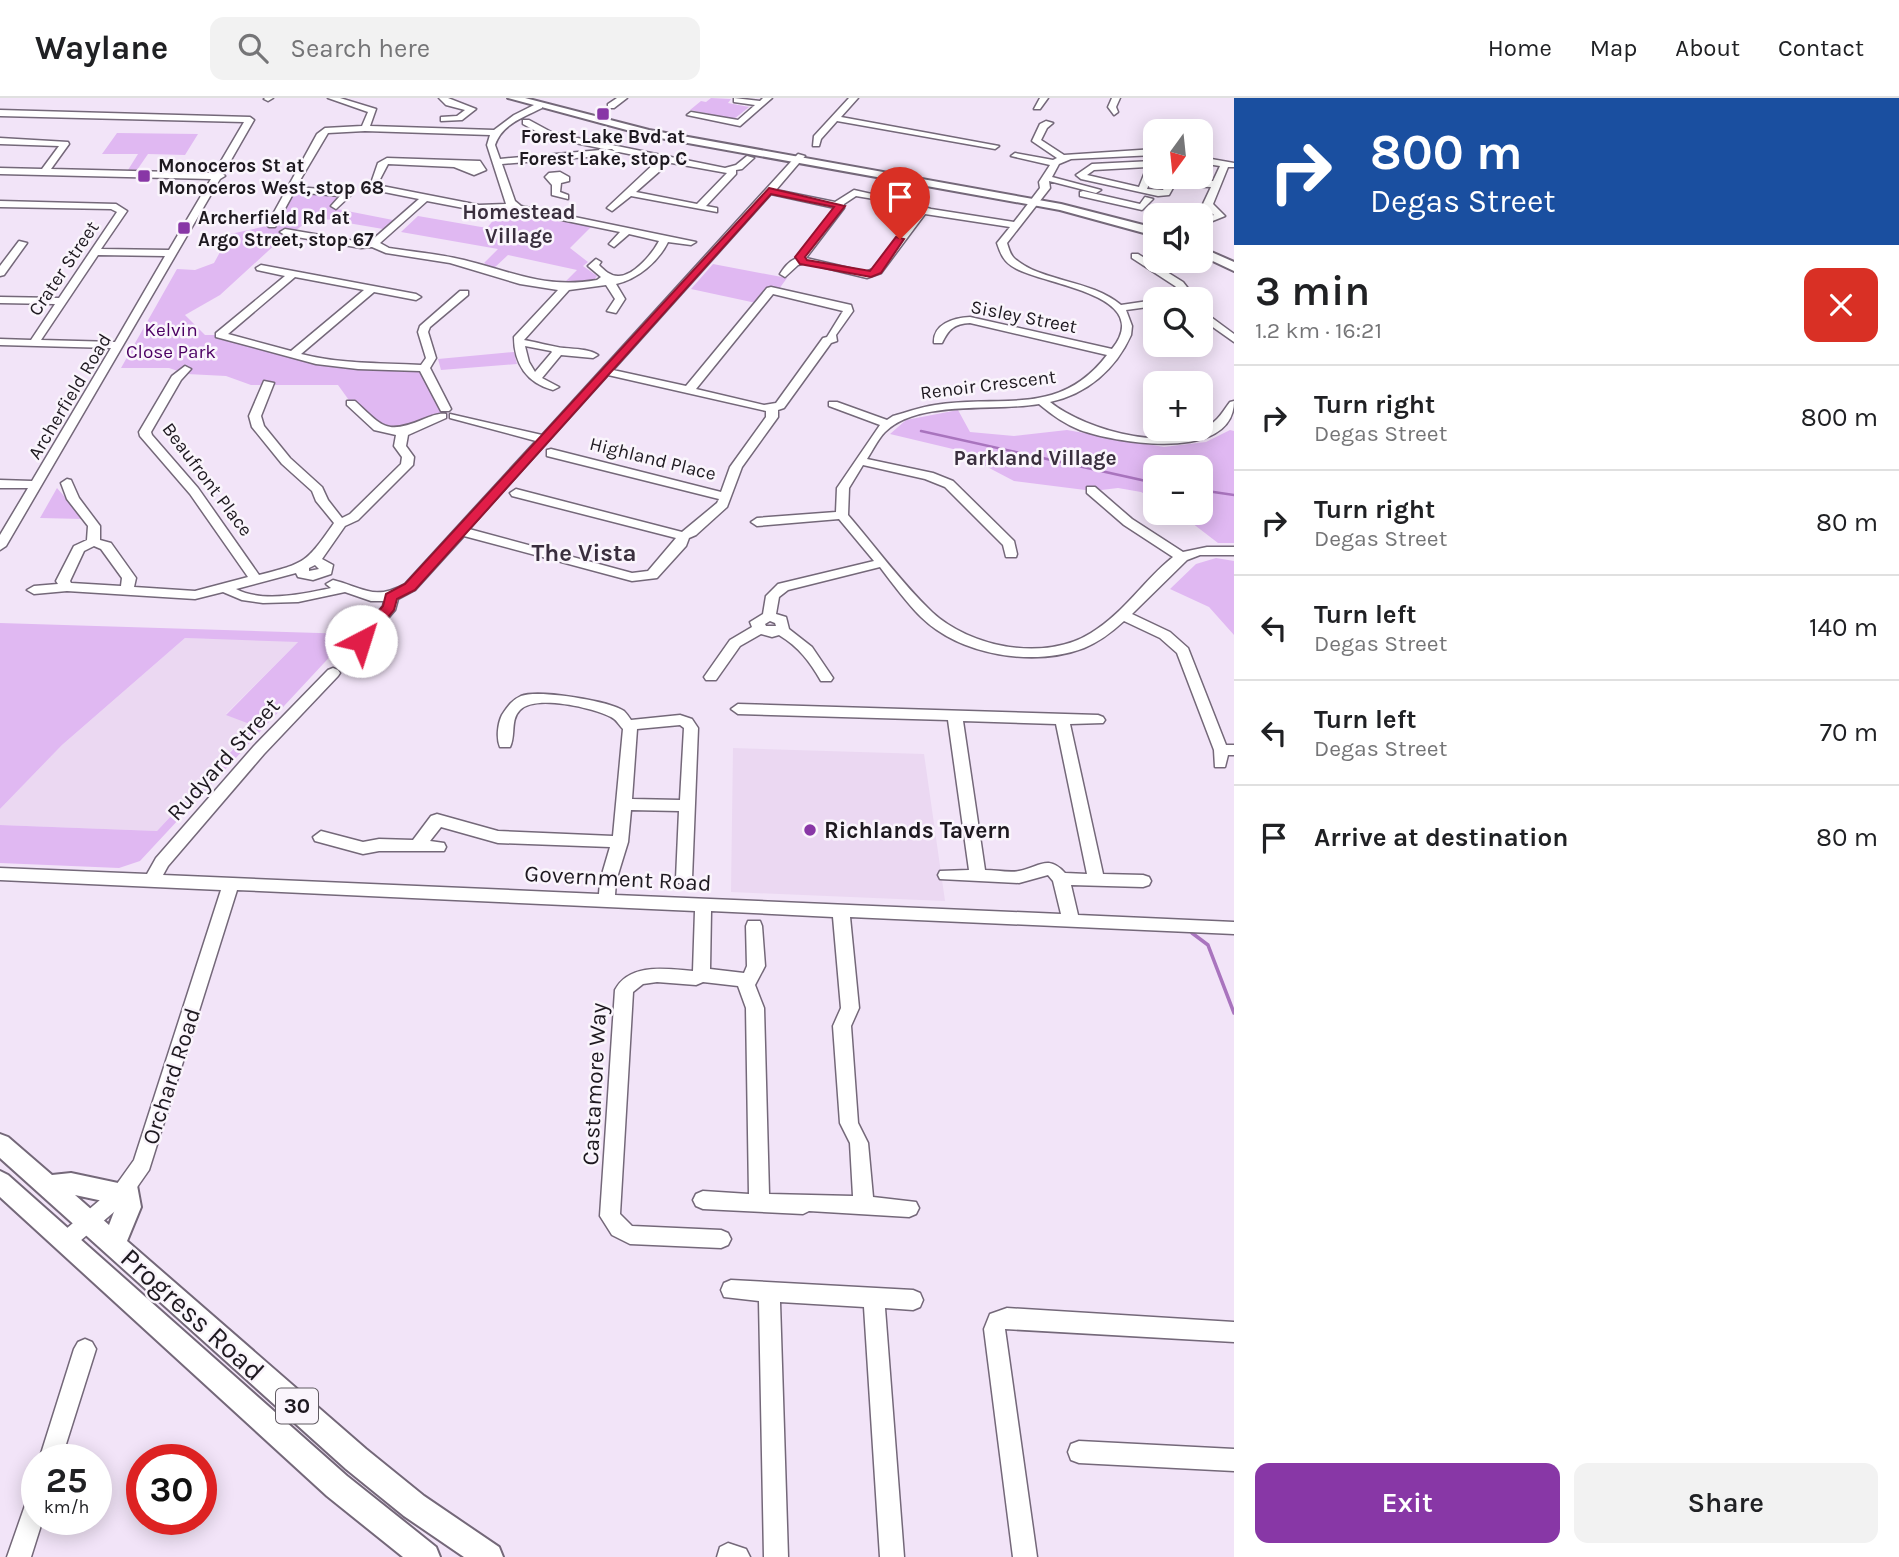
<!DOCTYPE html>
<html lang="en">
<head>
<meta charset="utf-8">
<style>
	body { margin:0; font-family:Karla,sans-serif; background:#f2f2f2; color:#202124; height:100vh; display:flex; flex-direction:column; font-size:26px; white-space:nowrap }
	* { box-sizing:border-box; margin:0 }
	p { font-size:23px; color:#757577 }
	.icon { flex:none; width:38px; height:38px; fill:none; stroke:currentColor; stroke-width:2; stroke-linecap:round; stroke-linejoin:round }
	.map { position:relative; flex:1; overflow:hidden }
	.side { display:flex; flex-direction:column; background:#fff; width:665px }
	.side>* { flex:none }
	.guide { background:#1a4fa0; color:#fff; overflow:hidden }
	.needle { width:46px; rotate:195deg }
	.tools { position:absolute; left:1143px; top:21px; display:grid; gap:14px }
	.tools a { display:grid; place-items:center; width:70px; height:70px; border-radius:14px; background:#fff; box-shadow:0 4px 18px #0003; font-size:35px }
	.speed { position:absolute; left:21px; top:1346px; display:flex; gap:14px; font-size:35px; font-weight:700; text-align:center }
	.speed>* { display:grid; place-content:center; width:91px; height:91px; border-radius:50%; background:#fff; box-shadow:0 4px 18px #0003; line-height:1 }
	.speed small { font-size:18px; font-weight:400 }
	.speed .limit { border:10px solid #d22; background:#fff; color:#111 }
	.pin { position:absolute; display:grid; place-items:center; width:60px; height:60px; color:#fff; margin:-72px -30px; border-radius:50% 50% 50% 0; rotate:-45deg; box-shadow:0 0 7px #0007 }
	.pin .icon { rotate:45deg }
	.me { position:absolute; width:77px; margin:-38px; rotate:40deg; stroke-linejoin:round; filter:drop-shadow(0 0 5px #0008) }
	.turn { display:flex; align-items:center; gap:24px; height:147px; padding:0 21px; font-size:32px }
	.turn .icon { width:91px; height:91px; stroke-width:2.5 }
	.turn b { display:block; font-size:49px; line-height:60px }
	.round { display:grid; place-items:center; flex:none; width:74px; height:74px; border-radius:14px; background:#f2f2f2 }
	.summary { display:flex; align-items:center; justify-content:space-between; height:119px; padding:0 21px }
	h1 { font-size:42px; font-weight:600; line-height:52px }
	.cta { display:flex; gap:14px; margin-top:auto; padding:14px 21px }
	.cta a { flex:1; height:80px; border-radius:14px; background:#8837a6; color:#fff; font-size:28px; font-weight:600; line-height:80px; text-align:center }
	.cta a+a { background:#f2f2f2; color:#202124 }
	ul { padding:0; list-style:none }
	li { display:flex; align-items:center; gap:21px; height:105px; padding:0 21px; border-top:2px solid #e0e0e0 }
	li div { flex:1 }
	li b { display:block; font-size:26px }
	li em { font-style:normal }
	header { display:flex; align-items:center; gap:42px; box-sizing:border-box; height:98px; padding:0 35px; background:#fff; border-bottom:2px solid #e0e0e0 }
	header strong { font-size:33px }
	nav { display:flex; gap:38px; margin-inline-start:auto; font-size:24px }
	.search { width:490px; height:63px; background:#f2f2f2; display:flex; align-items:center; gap:18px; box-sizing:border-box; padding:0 24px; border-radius:14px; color:#757577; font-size:26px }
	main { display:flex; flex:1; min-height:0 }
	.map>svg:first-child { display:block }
</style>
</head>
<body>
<header>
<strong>Waylane</strong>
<div class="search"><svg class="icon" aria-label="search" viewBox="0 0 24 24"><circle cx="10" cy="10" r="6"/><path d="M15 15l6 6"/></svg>Search here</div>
<nav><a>Home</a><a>Map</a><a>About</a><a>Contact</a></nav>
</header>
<main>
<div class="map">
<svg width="1234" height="1459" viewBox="0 0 1234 1459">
	<rect width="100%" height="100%" fill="#f2e4f8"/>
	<path fill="#ebd8f2" d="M185,540L299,543L226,616L255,627L157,733L0,727V711L62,647Z
		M733,650L924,656L945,803L731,794Z"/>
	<path fill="#e0b8f2" d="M711,0L731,1L728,5L749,9L734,21L690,12L701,3L706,4Z
		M117,35L198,36L185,57L148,56L137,72H128L138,56H102Z
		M293,91L347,96L336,108L337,111L393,122L383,131L313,119L295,133H290L220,197L185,217L205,237H220L316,263L424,270L446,315L431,325L382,332L351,305L338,287H251L226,278L187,276L169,270H121L177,171L195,172L214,165L230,136L272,127Z
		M500,114H520L592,128L570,150L588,164L583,168L597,178L594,182L562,187L577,172L508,157L493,171L484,165L498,151L401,134L418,118L487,130Z
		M713,166L787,180L779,191L769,189L756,205L691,191Z
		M514,254L517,266L441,272L438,261Z
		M958,312L970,334L1014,338L1067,332L1164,349L1206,344L1230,332L1234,333V445H1218L1179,415H1200V369H1155V401L1141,394L1118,390L1093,393L1014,383L953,351L890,336L906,322Z
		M57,390L84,421L40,420Z
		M1216,460L1234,463V537L1209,509L1170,491L1196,466Z
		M0,525L351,536L140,763L119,770L0,765V727L157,733L255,628L226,617L298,544L185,540L62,647L0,711Z"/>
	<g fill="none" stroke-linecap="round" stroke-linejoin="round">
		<path stroke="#a974be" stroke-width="2.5" d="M921,333L1155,385
			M1200,392L1234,397"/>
		<path stroke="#a974be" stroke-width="3.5" d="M1192,835L1208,847L1234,915"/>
		<defs>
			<path id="minor" d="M273,0L268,3L264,1L265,0Z
				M328,0H340L376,11L370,28L494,32L514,17L536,6H542V10C524,19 502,26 495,47L500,61L612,51L616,54L612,57L502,66L515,103L521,108L696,144L691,147L668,144C658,164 638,181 616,186L625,201L616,215L607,213L615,201L606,187L569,192L524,242C537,244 553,249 564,250C576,251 589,251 598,257L593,260L561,257L542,280L559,289L553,292C527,285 514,266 514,239L558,192L520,186L450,165L386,155L372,149L361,150L285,137L280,134L285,131L361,144L371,143L419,101L369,91L378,65L387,60L480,63L486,72L474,77L454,69L388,66L377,87L479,107L506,106L487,47L490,37L365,33L328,35L296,89L347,93L352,96L336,111L331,108L340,98L294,94L275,129H269L267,127L317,36L325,30L362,28L368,14ZM427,103L479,113H518L620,134L609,146L614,149L629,136L659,143C653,155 633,179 618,178C610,178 604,172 599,167L601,164L596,161L588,168L601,179L597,182C545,191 513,174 464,162C439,156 414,154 389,150L380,145ZM525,248L551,253L552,254L535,274L529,264Z
				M439,0H448L476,11L462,22L441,23V19L457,18L465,12L446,7Z
				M617,0H627L614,10H608V6Z
				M734,0L760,3L763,0H772L740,28L687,17L691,14L738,22L755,7L734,4Z
				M849,0H858L841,19L999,48L995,51L837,23L821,41L819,48H813L814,38Z
				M1040,0H1048L1040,11H1034Z
				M1112,0H1120L1116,9L1118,14L1114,17L1108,9Z
				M0,12L250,19L254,22L223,76L225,78L220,81L6,448L0,452V437L28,390H0V382L32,383L111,250L0,247V241L31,242L55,206L0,205V199L59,200L117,114L111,111L0,109V103L116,106L127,113L101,151L169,152L211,81L0,76V70L42,71L59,48L0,46V40L68,44L69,46L51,71L214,75L244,24L0,18ZM98,157L165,158L115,244L41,242Z
				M523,22H529L553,35L725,70L736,67L747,58L754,60L742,71L736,72V76L706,108L717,110V114L631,98L612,113L607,110L609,108L658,62L551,40L539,42V38L543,37L523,26ZM666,64L727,75L697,106L636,94L661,72Z
				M1046,23L1053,25L1047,30L1041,42L1064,57L1155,51V57L1071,61L1059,66L1052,79L1101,92L1096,95L1049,83L1050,90L1007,145C1009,151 1010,156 1014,160C1040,184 1090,181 1121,207L1155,202V208L1126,212L1132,228L1131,237C1116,271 1087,296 1050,304C1086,333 1181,360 1217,321C1222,316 1226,309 1230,304L1234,303C1234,365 1116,345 1080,332C1065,326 1052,317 1039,306C995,314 919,301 885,334C878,341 873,352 867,361L933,375L953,383L1014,443L1017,456L1016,459H1006L1003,447L945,389L925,381L863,367L849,390L848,417C874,447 903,487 932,514C971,550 1045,564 1091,535C1124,515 1144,482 1173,459L1124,427L1087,395V389H1095L1132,421L1183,454L1207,449H1234V457H1200L1187,462L1132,516L1170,534L1188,550L1226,647H1234V657H1228L1225,669H1215L1214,652L1177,555L1160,540L1124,523C1112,534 1099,544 1084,550C1034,569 961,558 921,519C906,504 893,486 880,469L788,492L779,499L776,516L786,519L789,531L812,549L833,580L831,583H821C810,564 799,549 779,537L772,539L761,536L740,548L716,582H706L704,579L730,542L752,529L750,524L763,516L766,498L778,486L874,463L839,421L757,428L751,424L757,420L836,414L837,390L880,327L829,308V304H837L887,322L893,318C907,314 921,309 935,307C1002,296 1059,320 1107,257L970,225C954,226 949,231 942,245H934C933,226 953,220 970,219L1112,251C1156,196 1043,187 1015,170C1004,164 1001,157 997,145L1010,129L925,116L881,175L867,180L805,165L798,167L785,179L780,176C784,170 788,164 795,161L835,110L771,96L613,272L686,288L767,190L771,189L851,207L853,213L836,237L837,243L831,245L784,310L778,312V319L742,369L727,409L696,437L689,440L686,448L657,480L632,483L464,438L415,492L398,501L395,512L366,546L361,547L354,543L383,508L384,503H371L345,494L298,504L263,505L242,502L223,494L195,501L67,493L34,496L27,492L34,488L58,486L56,483L74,448L87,442L88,428L67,401L61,385L67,381L71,382L79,400L100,428V442L111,445L136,480L134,489L195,493L248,479L190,396L140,338L139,334L172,278L185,268L191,271L181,282L151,334L152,337L198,390L259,477C306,465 306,465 334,425L316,403L312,393L282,366L252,329L249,318L264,283L274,285L261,318L264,328L290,360L322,389L328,402L342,420L350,416L401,366L402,359L394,348L396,337L374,332L347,307V303H355C383,329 386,337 424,321C432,318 438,315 446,316V320L408,337L406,348L414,359L413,367L358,422L345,428L322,461L333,467L331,476L313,482L298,479L296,475L236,491C263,505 303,496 331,490L326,486L333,482C364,490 374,503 405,486L536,343L450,320V316L542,337L798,56L805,58L776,92L835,104L854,92L885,99L880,102L856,98L844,106V110L806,160L866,174L873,171L919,112L897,105V101L931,111L1014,124L1040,90L1039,84L1050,67L1011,58L1015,55L1053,62L1057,60L1032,43L1040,26ZM773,196L843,213L827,239L823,240L776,305L764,307L696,291ZM608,277L766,313V319L730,369L721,394L551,351L547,352V358L719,401L717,405L682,434L516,391L510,395L512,398L676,440L648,473L632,475L469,431ZM94,448L101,451L122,480L121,488L71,485L70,483L84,453ZM315,467L319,471L309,473V470ZM770,523L775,525L776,528H766L765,526Z
				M1200,59L1234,65V69H1228L1213,106L1225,118L1200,128V122L1214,117L1203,106L1211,89L1174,88L1169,97L1158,98L1081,81L1076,77L1092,66L1153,63L1155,72L1147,91L1163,92L1170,79H1178L1176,83H1213L1220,68L1200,65ZM1147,69L1139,89L1087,77L1094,72Z
				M549,75L560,74L569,79V83L561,85L560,94L568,97V101L552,97V87L545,79Z
				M1083,93L1140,106L1145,99L1153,101L1142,112L1080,98V94Z
				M19,143L27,145L4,177L0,178V168Z
				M1132,156H1138L1183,184L1190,193L1189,201H1179L1180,193L1175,188L1132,160Z
				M261,167L416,196L421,199L416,202L374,194L301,256C340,266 381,265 421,267L426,260L418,234L420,228L460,193H468V197L430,229L428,234L436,260L430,270L451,311L449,313H441L420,273L358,271L316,266L216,239V235L285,178L257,172L256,170ZM295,179L364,192L291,253L228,236Z
				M1200,211L1234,236V244L1200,220Z
				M333,570L338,572L340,575L338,578L264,656L168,768L163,777L599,796L600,783L610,749L498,745L441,729L430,743L444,745L446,749L444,753H379L363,756L315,743L313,739L321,733L363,744L379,741L413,742L431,718L437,716L498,733L613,738L623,631C619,627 616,621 611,619C594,610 535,596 520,612C510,622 516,637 510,649H500C496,640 498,625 502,617C508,608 512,602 521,598C538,591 610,603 624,613C627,616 629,619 631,622L680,617L692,621L698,630L692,781L690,785H678L676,781L679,713L631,712L628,744L616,783L615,797L1061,816L1053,783L1048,777L1019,785L940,781L938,777L940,773L969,772L948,622L738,616L731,611L738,606L1098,617L1103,619L1105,622L1103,625L1070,626L1103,776L1143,777L1149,779L1151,783L1149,787L1143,789L1071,787L1078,817L1234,824V836L850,819L859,910L851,928L858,1025L868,1045L873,1099L916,1104L919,1110L916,1116L909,1119L809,1113L803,1116L703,1111L696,1108L693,1102L696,1096L703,1093L749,1096L746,910L738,888L703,884L696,887L657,884L643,886L633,894L620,1116L632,1128L721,1132L728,1135L731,1141L728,1147L721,1150L630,1146L612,1137L600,1118L615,892C630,864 667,871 693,873L695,813L237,792L149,1072L128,1102L73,1149L66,1152L59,1149L56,1143L59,1137L114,1090L134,1062L221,792L0,782V770L147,776L156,760L254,648L328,572ZM963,623L1056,626L1087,776L1065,775C1048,756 1039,769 1019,773C1009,775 996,772 985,772ZM680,627L684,630L680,702L632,701L637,631ZM711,813L833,819L841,910L833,928L840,1025L850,1045L853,1098L769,1096L764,910L755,887L765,868L762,828L760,823H748L746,828L747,868L744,875L710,871Z
				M731,1182L913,1192L920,1195L923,1202L920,1209L913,1212L885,1210L904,1459H880L864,1209L780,1204L788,1459H764L759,1203L724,1199L721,1192L724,1185Z
				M1007,1210L1234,1224V1244L1005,1231L1037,1459H1013L984,1231L990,1216Z
				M85,1241L92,1244L96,1251L61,1362H39L74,1251L78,1244Z
				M1079,1343L1234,1351V1373L1079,1365L1071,1362L1068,1354L1071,1346Z
				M37,1393V1421H43L31,1459H7L29,1396Z
				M728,1445L746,1451L750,1459H717L720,1449Z"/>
			<path id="major" d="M508,0H525L649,32L1061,106L1155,130V138L1060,112L649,38Z
				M1200,149L1234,164V173L1200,157Z
				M0,1036L8,1039L52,1077L71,1075L118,1085L128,1078L136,1082L141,1109L127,1143L366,1351L424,1398L499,1449L503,1459H464L404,1418L346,1371L0,1060ZM75,1097L117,1106L109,1127Z
				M0,1073L8,1077L347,1378L436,1449L440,1459H403L327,1398L0,1099Z"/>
		</defs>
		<use href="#minor" stroke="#746879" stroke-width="3"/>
		<use href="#major" stroke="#746879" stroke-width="4"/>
		<use href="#minor" fill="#fff" fill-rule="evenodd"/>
		<use href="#major" fill="#fff" fill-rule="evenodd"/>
	</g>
	<path fill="#e11d48" stroke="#92132f" stroke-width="2" d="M769,90L845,108L805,159L807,162L870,173L896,139L904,141L881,175L871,179L800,166L795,159L834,109L771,96L415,492L397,501L394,512L366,546H356V540L383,508L386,496L405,486Z"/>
	<g fill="#8837a6" stroke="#faf5fc" stroke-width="2.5">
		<rect x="596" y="9" width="14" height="14" rx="3.5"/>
		<rect x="137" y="71" width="14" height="14" rx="3.5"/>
		<rect x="177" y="123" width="14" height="14" rx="3.5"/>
		<circle cx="810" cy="732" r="7"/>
	</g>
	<g text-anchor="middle" stroke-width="5" stroke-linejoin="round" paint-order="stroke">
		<g font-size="19" font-weight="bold" fill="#1e1920" stroke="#faf5fc" text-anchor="start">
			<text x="603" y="45" text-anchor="middle">Forest Lake Bvd at<tspan x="603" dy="22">Forest Lake, stop C</tspan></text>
			<text x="158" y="74">Monoceros St at<tspan x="158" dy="22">Monoceros West, stop 68</tspan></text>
			<text x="198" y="126">Archerfield Rd at<tspan x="198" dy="22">Argo Street, stop 67</tspan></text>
		</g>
		<g font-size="19" fill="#1e1920" stroke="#faf5fc">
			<text transform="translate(63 170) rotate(-56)" y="7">Crater Street</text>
			<text transform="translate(1024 218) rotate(11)" y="7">Sisley Street</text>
			<text transform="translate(988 286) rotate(-7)" y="7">Renoir Crescent</text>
			<text transform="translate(69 298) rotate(-59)" y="7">Archerfield Road</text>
			<text transform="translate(653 360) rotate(14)" y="7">Highland Place</text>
			<text transform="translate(208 381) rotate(53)" y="7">Beaufront Place</text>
		</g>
		<g font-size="19" fill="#4c0163" stroke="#faf5fc">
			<text x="171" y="238">Kelvin<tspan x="171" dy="22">Close Park</tspan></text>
		</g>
		<g font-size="21" font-weight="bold" fill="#3a2f3e" stroke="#faf5fc">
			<text x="519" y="121">Homestead<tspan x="519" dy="24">Village</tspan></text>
			<text x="1035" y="367">Parkland Village</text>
		</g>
		<rect fill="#faf5fc" stroke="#605b62" stroke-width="2" x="276" y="1290.5" width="42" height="35" rx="5"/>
		<g font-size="21" font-weight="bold" fill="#1e1920">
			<text x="297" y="1315">30</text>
		</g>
		<g font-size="23" fill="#1e1920" stroke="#faf5fc">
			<text transform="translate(223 661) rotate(-48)" y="8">Rudyard Street</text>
			<text transform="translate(618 780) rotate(3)" y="8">Government Road</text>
			<text transform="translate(171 978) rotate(-72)" y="8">Orchard Road</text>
			<text transform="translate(594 986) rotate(-87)" y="8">Castamore Way</text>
		</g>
		<g font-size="23" font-weight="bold" fill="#1e1920" stroke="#faf5fc" text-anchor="start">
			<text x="824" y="740">Richlands Tavern</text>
		</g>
		<g font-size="24" font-weight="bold" fill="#3a2f3e" stroke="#faf5fc">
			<text x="584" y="463">The Vista</text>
		</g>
		<g font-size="28" fill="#1e1920" stroke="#faf5fc">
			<text transform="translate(193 1216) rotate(42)" y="10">Progress Road</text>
		</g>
	</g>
</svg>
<div class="tools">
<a><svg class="needle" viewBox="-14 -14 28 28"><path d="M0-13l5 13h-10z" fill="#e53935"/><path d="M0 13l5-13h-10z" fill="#757577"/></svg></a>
<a><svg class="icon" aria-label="sound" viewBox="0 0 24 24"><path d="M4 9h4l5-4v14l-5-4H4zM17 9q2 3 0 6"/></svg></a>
<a><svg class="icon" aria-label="search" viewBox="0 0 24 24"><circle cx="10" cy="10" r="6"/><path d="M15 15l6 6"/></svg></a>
<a>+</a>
<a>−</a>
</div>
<div class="speed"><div>25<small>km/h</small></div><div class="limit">30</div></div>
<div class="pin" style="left:900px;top:141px;background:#d93025"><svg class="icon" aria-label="arrive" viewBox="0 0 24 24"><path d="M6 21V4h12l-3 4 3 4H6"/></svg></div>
<svg class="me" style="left:361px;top:543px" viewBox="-20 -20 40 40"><circle r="19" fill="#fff"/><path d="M0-13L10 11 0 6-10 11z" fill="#e11d48"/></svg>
</div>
<section class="side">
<div class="guide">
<div class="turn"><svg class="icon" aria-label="right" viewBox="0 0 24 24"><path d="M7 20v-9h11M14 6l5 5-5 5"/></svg><div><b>800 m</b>Degas Street</div></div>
</div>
<div class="summary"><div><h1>3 min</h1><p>1.2 km · 16:21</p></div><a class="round" style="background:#d93025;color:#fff"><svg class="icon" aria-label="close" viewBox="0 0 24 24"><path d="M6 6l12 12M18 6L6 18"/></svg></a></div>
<ul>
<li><svg class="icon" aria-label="right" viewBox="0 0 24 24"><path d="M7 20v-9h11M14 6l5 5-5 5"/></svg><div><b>Turn right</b><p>Degas Street</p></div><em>800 m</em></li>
<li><svg class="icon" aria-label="right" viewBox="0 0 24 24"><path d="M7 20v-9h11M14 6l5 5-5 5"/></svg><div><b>Turn right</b><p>Degas Street</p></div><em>80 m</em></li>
<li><svg class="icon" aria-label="left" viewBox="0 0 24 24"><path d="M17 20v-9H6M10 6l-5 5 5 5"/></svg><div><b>Turn left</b><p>Degas Street</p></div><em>140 m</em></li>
<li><svg class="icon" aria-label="left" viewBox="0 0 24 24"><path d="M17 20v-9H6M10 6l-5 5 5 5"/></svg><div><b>Turn left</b><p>Degas Street</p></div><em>70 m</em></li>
<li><svg class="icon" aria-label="arrive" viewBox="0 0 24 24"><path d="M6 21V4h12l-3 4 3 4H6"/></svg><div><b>Arrive at destination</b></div><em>80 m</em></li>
</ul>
<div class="cta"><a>Exit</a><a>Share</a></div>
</section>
</main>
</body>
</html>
